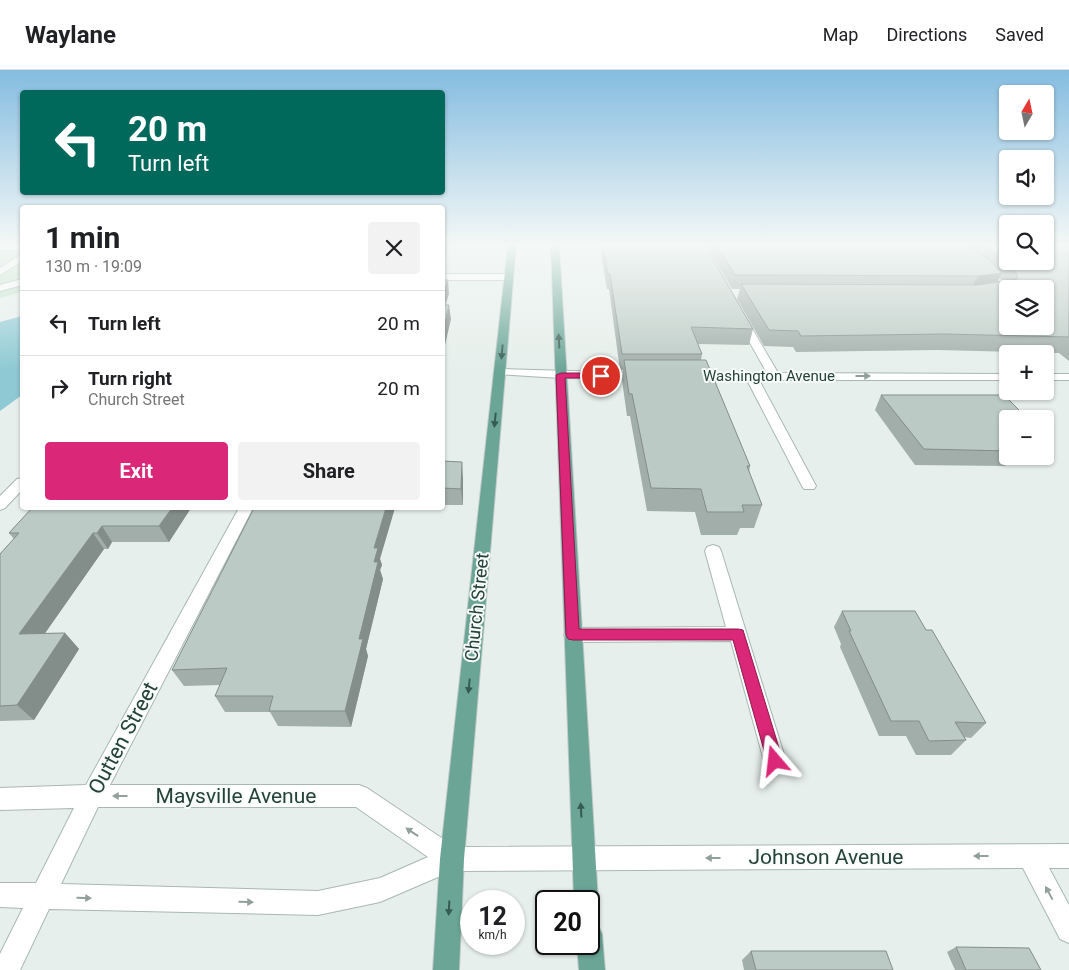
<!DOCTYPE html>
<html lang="en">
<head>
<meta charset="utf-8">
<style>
	body { margin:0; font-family:Roboto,sans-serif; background:#f2f2f2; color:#202124; height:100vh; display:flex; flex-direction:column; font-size:19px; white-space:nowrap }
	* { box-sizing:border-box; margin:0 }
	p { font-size:16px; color:#757577 }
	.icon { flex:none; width:28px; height:28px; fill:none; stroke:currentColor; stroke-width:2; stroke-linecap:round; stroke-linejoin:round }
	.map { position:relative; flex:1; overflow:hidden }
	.details { position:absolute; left:20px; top:135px; width:425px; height:305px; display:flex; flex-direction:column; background:#fff; border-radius:5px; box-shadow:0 1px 4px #0004 }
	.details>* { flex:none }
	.hud { position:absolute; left:20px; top:20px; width:425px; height:105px; border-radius:5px; box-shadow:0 1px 4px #0004; background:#00695c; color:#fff; overflow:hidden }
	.needle { width:32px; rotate:9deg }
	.fabs { position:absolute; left:999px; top:15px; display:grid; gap:10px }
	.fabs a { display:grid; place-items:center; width:55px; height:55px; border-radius:5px; background:#fff; box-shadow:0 1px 4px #0004; font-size:25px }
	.speed { position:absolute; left:460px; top:820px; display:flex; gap:10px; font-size:25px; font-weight:700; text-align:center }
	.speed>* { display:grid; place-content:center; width:65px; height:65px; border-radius:50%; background:#fff; box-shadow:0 1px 4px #0004; line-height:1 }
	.speed small { font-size:12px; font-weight:400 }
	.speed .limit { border:2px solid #111; border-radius:8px; background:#fff; color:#111 }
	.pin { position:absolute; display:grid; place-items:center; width:42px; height:42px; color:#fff; margin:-21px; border:2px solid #fff; border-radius:50%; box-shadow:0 1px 5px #0007 }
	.me { position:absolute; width:55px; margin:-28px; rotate:343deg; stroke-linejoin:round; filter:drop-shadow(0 0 4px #0008) }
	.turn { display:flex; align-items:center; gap:18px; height:105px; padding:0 25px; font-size:22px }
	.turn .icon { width:65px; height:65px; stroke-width:2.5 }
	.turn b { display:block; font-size:35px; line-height:42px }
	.round { display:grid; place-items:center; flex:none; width:52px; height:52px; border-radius:5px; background:#f2f2f2 }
	.headline { display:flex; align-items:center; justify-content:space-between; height:85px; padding:0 25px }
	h1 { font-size:30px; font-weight:700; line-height:38px }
	.cta { display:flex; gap:10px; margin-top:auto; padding:10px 25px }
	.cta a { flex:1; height:58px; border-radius:5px; background:#db2777; color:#fff; font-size:20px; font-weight:700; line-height:58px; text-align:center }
	.cta a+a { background:#f2f2f2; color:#202124 }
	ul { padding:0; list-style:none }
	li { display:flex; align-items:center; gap:15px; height:65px; padding:0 25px; border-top:1px solid #e0e0e0 }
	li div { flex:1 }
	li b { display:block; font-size:19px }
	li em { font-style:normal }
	header { display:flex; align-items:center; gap:30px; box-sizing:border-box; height:70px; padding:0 25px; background:#fff; border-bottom:1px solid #e0e0e0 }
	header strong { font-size:24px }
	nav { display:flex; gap:28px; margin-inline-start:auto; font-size:18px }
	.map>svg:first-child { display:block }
</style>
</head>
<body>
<header>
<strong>Waylane</strong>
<nav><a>Map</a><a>Directions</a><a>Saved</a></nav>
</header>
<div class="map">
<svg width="1069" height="900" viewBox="0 0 1069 900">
	<rect width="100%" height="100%" fill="#e6efeb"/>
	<path fill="#bfe0c8" d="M0,175H22V222L0,228Z"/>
	<path fill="#8ec9d4" d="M22,246V325L0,341V252Z"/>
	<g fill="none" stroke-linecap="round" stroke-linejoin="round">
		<defs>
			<path id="minor" d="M0,176H22V180H0Z
				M19,186H22V191L0,205V198Z
				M442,204H509L513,207L509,210H442Z
				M22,209V215L0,221V215Z
				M741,245L746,248L778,303L1008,304V310H759L816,416L814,419H804L802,416L747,310L694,309L688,306L694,303H767L736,248Z
				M500,299L643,303L649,306L643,309L561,308L496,304L494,302Z
				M1045,304H1069V310H1045Z
				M22,408V420L5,438L0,440V426L17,409Z
				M239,438H253L110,715H359L367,718L455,777L1069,774V798H1049L1069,835V873L1060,869L1023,798L452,801L380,832L318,845L49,839L20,900H0V884L23,838L0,837V813H36L74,738L0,740V718L86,715ZM98,737H356L428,787L380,808L318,821L61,814Z
				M713,475L719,477L721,481L786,691L783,698L775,701L767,698L764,691L731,571L573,572L567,570L564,565L567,560L573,558L726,557L705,481L707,477Z"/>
			<path id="major" d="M508,175H516L464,789L459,900H433L440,789Z
				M551,175H559L598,831L595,840L589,842V831H574Z
				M589,851L598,855L602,864L605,900H579L577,874H589Z"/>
		</defs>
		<use href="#minor" stroke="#a8b8b2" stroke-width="2"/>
		<use href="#major" stroke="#c2cac8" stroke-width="2"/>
		<use href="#minor" fill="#fff" fill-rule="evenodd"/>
		<use href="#major" fill="#6aa596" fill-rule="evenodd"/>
	</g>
	<path fill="#a1aea9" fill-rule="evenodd" d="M601,175H705L753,259L749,275L697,274L702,284L701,290L750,396L749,402L762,435L754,458H740L737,465H701L695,442L647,441L630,346H627L622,310L623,300H620L609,219H607L601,184Z
		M706,175H1069V291L1059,283L937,280L796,282L793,277L764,276L737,229L740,219H732ZM999,208L1003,211L997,212Z
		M881,325L1008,349V386H1012L1005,396L915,395L875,340Z
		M442,391L463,408V435H442Z
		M32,438H191L169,472H112L108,479H104L45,563H65L79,579L34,650L0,651V484L14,469L9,463Z
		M380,489L382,495L380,500L383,509L366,579L368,586L351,657L278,656L270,642H225L215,626L220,615L184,616L172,600Z
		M842,541L926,560L986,653L971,668L964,667L966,670L951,685H916L906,666H879L840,577L841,574L834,557Z
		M956,877L1041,900H955L947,882Z
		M751,881L893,900H744L742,890Z"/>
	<path fill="#838d89" d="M1002,203L994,218L971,220L978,206Z
		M448,210L449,224L442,244V226Z
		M449,235L451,249L442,288V266Z
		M462,392L463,408V435L461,419Z
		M172,438H191L169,472L159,456Z
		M386,438H395L380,489L382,495L380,500L383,509L366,579L368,586L351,657L345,641L374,492V478Z
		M102,456L112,472L108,479L97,463Z
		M93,463L104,479L34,579L19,564Z
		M65,563L79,579L34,650L17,635Z"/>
	<path fill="#bbcac4" stroke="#838d89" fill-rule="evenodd" d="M603,175H705L753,259L691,257L702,284H622L610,204H608Z
		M717,175H966L989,190L1002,203L978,206L735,205Z
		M983,175H1008V191H1045V175H1069V184H1063L1069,188V267L944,264L801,266L798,261L769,260L741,214L978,215L1017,209V204L997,184ZM1008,219H1045V256H1008Z
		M442,210H448L442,226Z
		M442,235H449L442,266Z
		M624,290H706L750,396H747L762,435H742L744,442H707L701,419L651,418L632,324H629Z
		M881,325H1004L1028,349H1008V365H1001L1008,372V381L924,379Z
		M442,391L462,392L461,419L442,418Z
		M32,438H172L159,456H102L97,463H93L19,564L65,563L17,635L0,636V484L19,463H9Z
		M254,438H386L374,478H378L374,492H378L359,569H363L345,641H269L273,626H215L227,598L172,600Z
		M842,541H915L926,560H932L986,653L955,652L966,670L929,671L919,651H891L849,561H851Z
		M956,877L1029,878L1041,900H966Z
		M751,881H886L893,900H756Z"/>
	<defs><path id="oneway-solid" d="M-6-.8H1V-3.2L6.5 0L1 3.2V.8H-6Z" transform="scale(1.25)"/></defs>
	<g fill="#365b51">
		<use href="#oneway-solid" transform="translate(559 271) rotate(-93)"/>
		<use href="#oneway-solid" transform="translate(502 282) rotate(95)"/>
		<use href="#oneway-solid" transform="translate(495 350) rotate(96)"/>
		<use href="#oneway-solid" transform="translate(469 616) rotate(96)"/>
		<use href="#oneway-solid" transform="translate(581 740) rotate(-93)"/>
		<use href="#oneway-solid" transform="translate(449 838) rotate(93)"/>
	</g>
	<g fill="#92a09c">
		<use href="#oneway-solid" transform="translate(863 306)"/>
		<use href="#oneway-solid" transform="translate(120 726) rotate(-180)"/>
		<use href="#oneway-solid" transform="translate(412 762) rotate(-146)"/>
		<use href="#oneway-solid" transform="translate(981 786) rotate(180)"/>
		<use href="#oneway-solid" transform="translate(713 788) rotate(180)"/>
		<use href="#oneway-solid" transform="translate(1049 823) rotate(-118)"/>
		<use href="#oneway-solid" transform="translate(84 828) rotate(1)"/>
		<use href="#oneway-solid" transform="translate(246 832) rotate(1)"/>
	</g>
	<linearGradient id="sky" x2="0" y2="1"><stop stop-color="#84bce0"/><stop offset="0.58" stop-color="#f4f8f6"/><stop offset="1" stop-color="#f4f8f6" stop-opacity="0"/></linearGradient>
	<rect width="1069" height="301" fill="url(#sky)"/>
	<path fill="#db2777" stroke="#8e194d" d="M561,303H601L605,306L601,308H565L579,559H738L743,560L783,691L781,697L775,699L770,697L767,691L733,570H573L568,569L566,565L556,305Z"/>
	<g text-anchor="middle" stroke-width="4" stroke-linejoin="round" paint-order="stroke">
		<g font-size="15" fill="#24423a" stroke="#f7fbf9">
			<text x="769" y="311">Washington Avenue</text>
		</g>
		<g font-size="18" fill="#24423a" stroke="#f7fbf9">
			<text transform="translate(477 537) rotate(-84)" y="6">Church Street</text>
		</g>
		<g font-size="21" fill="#24423a" stroke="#f7fbf9">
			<text transform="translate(123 668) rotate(-62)" y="7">Outten Street</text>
			<text x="236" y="733">Maysville Avenue</text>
			<text x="826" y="794">Johnson Avenue</text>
		</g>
	</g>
</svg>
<div class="fabs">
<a><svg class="needle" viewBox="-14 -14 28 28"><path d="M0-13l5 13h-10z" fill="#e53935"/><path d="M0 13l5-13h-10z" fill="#757577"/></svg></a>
<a><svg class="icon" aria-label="sound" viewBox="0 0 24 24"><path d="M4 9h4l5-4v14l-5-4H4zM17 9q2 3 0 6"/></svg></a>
<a><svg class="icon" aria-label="search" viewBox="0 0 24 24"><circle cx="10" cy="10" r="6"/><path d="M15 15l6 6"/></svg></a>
<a><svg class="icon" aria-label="layers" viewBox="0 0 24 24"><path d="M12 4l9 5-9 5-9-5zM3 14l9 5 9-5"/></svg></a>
<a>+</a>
<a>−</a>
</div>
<div class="speed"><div>12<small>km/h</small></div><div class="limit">20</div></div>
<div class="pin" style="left:601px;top:306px;background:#d93025"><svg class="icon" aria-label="arrive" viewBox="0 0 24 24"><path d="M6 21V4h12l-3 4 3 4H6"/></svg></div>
<svg class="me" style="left:775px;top:691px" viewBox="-20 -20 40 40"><path d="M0-17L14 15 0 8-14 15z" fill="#db2777" stroke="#fff" stroke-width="4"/></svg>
<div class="hud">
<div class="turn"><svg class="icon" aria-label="left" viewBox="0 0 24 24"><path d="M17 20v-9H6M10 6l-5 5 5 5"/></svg><div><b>20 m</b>Turn left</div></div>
</div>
<section class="details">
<div class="headline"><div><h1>1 min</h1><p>130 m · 19:09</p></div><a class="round"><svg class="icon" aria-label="close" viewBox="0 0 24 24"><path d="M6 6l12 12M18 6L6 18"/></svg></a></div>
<ul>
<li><svg class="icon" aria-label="left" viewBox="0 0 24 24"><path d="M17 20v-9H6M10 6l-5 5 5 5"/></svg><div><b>Turn left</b></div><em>20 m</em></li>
<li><svg class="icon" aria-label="right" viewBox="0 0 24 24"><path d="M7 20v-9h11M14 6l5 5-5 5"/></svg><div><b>Turn right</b><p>Church Street</p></div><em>20 m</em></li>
</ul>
<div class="cta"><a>Exit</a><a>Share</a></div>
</section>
</div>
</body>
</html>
